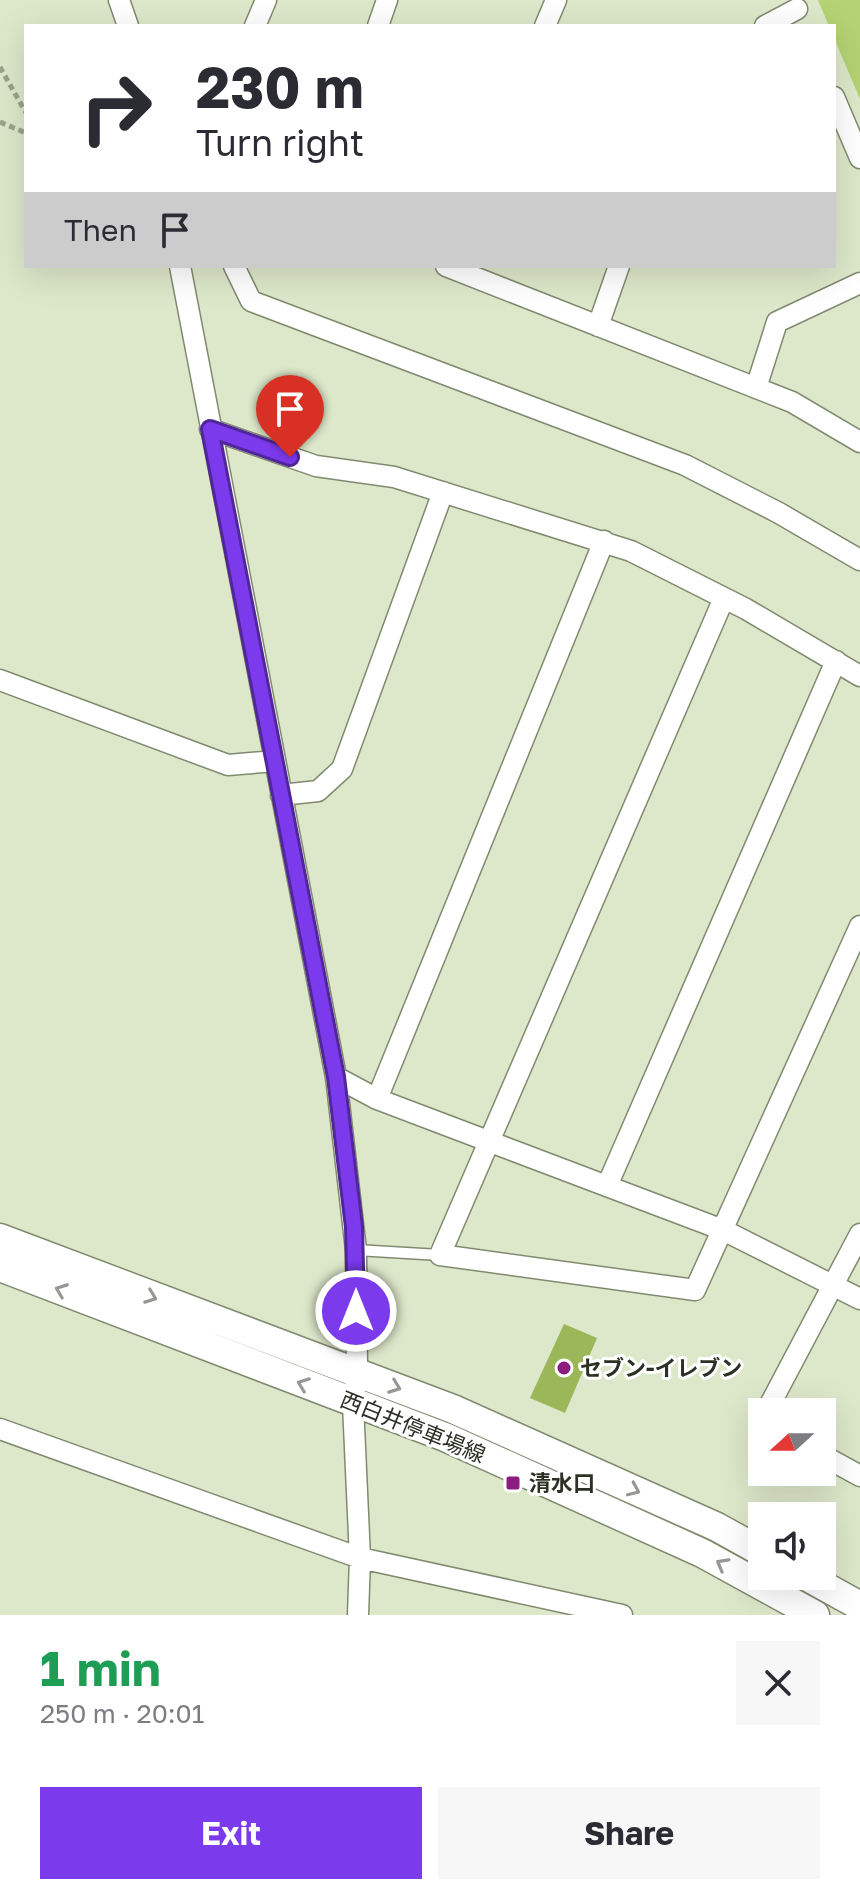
<!DOCTYPE html>
<html lang="en">
<head>
<meta charset="utf-8">
<style>
	body { margin:0; font-family:"Golos Text","Noto Sans JP",sans-serif; background:#f7f7f7; color:#2b2b33; height:100vh; display:flex; flex-direction:column; font-size:30px; white-space:nowrap }
	* { box-sizing:border-box; margin:0 }
	p { font-size:26px; color:#7c7c81 }
	.icon { flex:none; width:44px; height:44px; fill:none; stroke:currentColor; stroke-width:2; stroke-linecap:round; stroke-linejoin:round }
	.map { position:relative; height:1615px; overflow:hidden }
	.side { display:flex; flex-direction:column; background:#fff; flex:1 }
	.side>* { flex:none }
	.top-card { position:absolute; left:24px; top:24px; width:812px; height:244px; border-radius:0px; box-shadow:0 8px 32px #0002; background:#fff; color:#2b2b33; overflow:hidden }
	.needle { width:52px; rotate:249deg }
	.controls { position:absolute; left:748px; top:1398px; display:grid; gap:16px }
	.controls a { display:grid; place-items:center; width:88px; height:88px; border-radius:0px; background:#fff; box-shadow:0 8px 32px #0002; font-size:40px }
	.pin { position:absolute; display:grid; place-items:center; width:68px; height:68px; color:#fff; margin:-82px -34px; border-radius:50% 50% 50% 0; rotate:-45deg; box-shadow:0 0 8px #0007 }
	.pin .icon { rotate:45deg }
	.me { position:absolute; width:88px; margin:-44px; rotate:0deg; stroke-linejoin:round; filter:drop-shadow(0 0 6px #0008) }
	.turn { display:flex; align-items:center; gap:28px; height:168px; padding:0 40px; font-size:36px }
	.turn .icon { width:104px; height:104px; stroke-width:2.5 }
	.turn b { display:block; font-size:56px; line-height:68px }
	.then { display:flex; align-items:center; height:76px; padding:0 40px; background:#0003; gap:16px; font-size:30px }
	.round { display:grid; place-items:center; flex:none; width:84px; height:84px; border-radius:0px; background:#f7f7f7 }
	.headline { display:flex; align-items:center; justify-content:space-between; height:136px; padding:0 40px }
	h1 { font-size:48px; font-weight:700; line-height:60px; color:#1e9e55 }
	.cta { display:flex; gap:16px; margin-top:auto; padding:16px 40px }
	.cta a { flex:1; height:92px; border-radius:0px; background:#7c3aed; color:#fff; font-size:32px; font-weight:700; line-height:92px; text-align:center }
	.cta a+a { background:#f7f7f7; color:#2b2b33 }
	.map>svg:first-child { display:block }
</style>
</head>
<body>
<div class="map">
<svg width="860" height="1615" viewBox="0 0 860 1615">
	<rect width="100%" height="100%" fill="#dde7c9"/>
	<path fill="#b5d274" d="M818,0H860V99L834,38V26H829Z"/>
	<path fill="#9bb759" d="M564,1324L597,1338L565,1413L530,1398Z"/>
	<g fill="none" stroke-linecap="round" stroke-linejoin="round">
		<defs>
			<path id="lane" d="M356,1250L440,1255"/>
			<path id="street" d="M119,0L128,26
				M255,26L266,0
				M378,26L387,0
				M545,26L556,0
				M765,26L797,9
				M834,97L860,158
				M180,266L336,1077L356,1250L357,1372L353,1404L360,1558L358,1615
				M234,266L251,301L685,465L779,513L860,560
				M446,266L792,402L860,442
				M598,326L619,266
				M756,388L777,322L860,283
				M210,429L316,466L394,477L631,551L746,609L860,676
				M724,598L440,1255L695,1290L860,926
				M0,680L228,765L275,761
				M281,795L318,791L342,769L443,492
				M336,1077L377,1099L723,1230L860,1299
				M377,1099L604,541
				M607,1186L836,661
				M766,1412L860,1234
				M0,1429L360,1558L622,1615
				M822,1455L860,1476"/>
			<path id="secondary" d="M0,1238L453,1409L717,1527L762,1552
				M0,1267L445,1437L702,1553L815,1615
				M806,1576L860,1606"/>
		</defs>
		<use href="#lane" stroke="#808a6f" stroke-width="13"/>
		<use href="#street" stroke="#808a6f" stroke-width="23"/>
		<use href="#secondary" stroke="#808a6f" stroke-width="31"/>
		<path stroke="#9aa28b" stroke-width="5" stroke-dasharray="6 4" stroke-linecap="butt" d="M0,67L26,113
			M0,122L26,133"/>
		<use href="#lane" stroke="#fff" stroke-width="10"/>
		<use href="#street" stroke="#fff" stroke-width="20"/>
		<use href="#secondary" stroke="#fff" stroke-width="28"/>
	</g>
	<defs><path id="oneway-chevron" d="M-2-3.5L2.5 0L-2 3.5" fill="none" stroke-width="1.6" stroke-linecap="round" stroke-linejoin="round" transform="scale(2)"/></defs>
	<g stroke="#969892">
		<use href="#oneway-chevron" transform="translate(61 1290) rotate(-159)"/>
		<use href="#oneway-chevron" transform="translate(151 1297) rotate(21)"/>
		<use href="#oneway-chevron" transform="translate(303 1384) rotate(-159)"/>
		<use href="#oneway-chevron" transform="translate(395 1387) rotate(21)"/>
		<use href="#oneway-chevron" transform="translate(634 1490) rotate(24)"/>
		<use href="#oneway-chevron" transform="translate(722 1564) rotate(-151)"/>
	</g>
	<g fill="none" stroke-linecap="round" stroke-linejoin="round">
		<defs>
			<path id="route" d="M290,457L210,429L336,1077L354,1227L356,1311"/>
		</defs>
		<use href="#route" stroke="#51269a" stroke-width="20"/>
		<use href="#route" stroke="#7c3aed" stroke-width="14"/>
	</g>
	<g fill="#8c1d80" stroke="#fff" stroke-width="3">
		<circle cx="564" cy="1368" r="8"/>
		<rect x="505" y="1475" width="16" height="16" rx="4"/>
	</g>
	<g text-anchor="middle" stroke-width="6" stroke-linejoin="round" paint-order="stroke">
		<g font-size="22" font-weight="bold" fill="#2c3025" stroke="#fff" text-anchor="start">
			<text x="580" y="1376">セブン-イレブン</text>
			<text x="529" y="1491">清水口</text>
		</g>
		<g font-size="22" fill="#2c3025" stroke="#fff">
			<text transform="translate(413 1427) rotate(22)" y="8">西白井停車場線</text>
		</g>
	</g>
</svg>
<div class="controls">
<a><svg class="needle" viewBox="-14 -14 28 28"><path d="M0-13l5 13h-10z" fill="#e53935"/><path d="M0 13l5-13h-10z" fill="#7c7c81"/></svg></a>
<a><svg class="icon" aria-label="sound" viewBox="0 0 24 24"><path d="M4 9h4l5-4v14l-5-4H4zM17 9q2 3 0 6"/></svg></a>
</div>
<div class="pin" style="left:290px;top:457px;background:#d93025"><svg class="icon" aria-label="arrive" viewBox="0 0 24 24"><path d="M6 21V4h12l-3 4 3 4H6"/></svg></div>
<svg class="me" style="left:356px;top:1311px" viewBox="-20 -20 40 40"><circle r="17" fill="#7c3aed" stroke="#fff" stroke-width="3"/><path d="M0-11L8 9 0 5-8 9z" fill="#fff"/></svg>
<div class="top-card">
<div class="turn"><svg class="icon" aria-label="right" viewBox="0 0 24 24"><path d="M7 20v-9h11M14 6l5 5-5 5"/></svg><div><b>230 m</b>Turn right</div></div>
<div class="then">Then<svg class="icon" aria-label="arrive" viewBox="0 0 24 24"><path d="M6 21V4h12l-3 4 3 4H6"/></svg></div>
</div>
</div>
<section class="side">
<div class="headline"><div><h1>1 min</h1><p>250 m · 20:01</p></div><a class="round"><svg class="icon" aria-label="close" viewBox="0 0 24 24"><path d="M6 6l12 12M18 6L6 18"/></svg></a></div>
<div class="cta"><a>Exit</a><a>Share</a></div>
</section>
</body>
</html>
